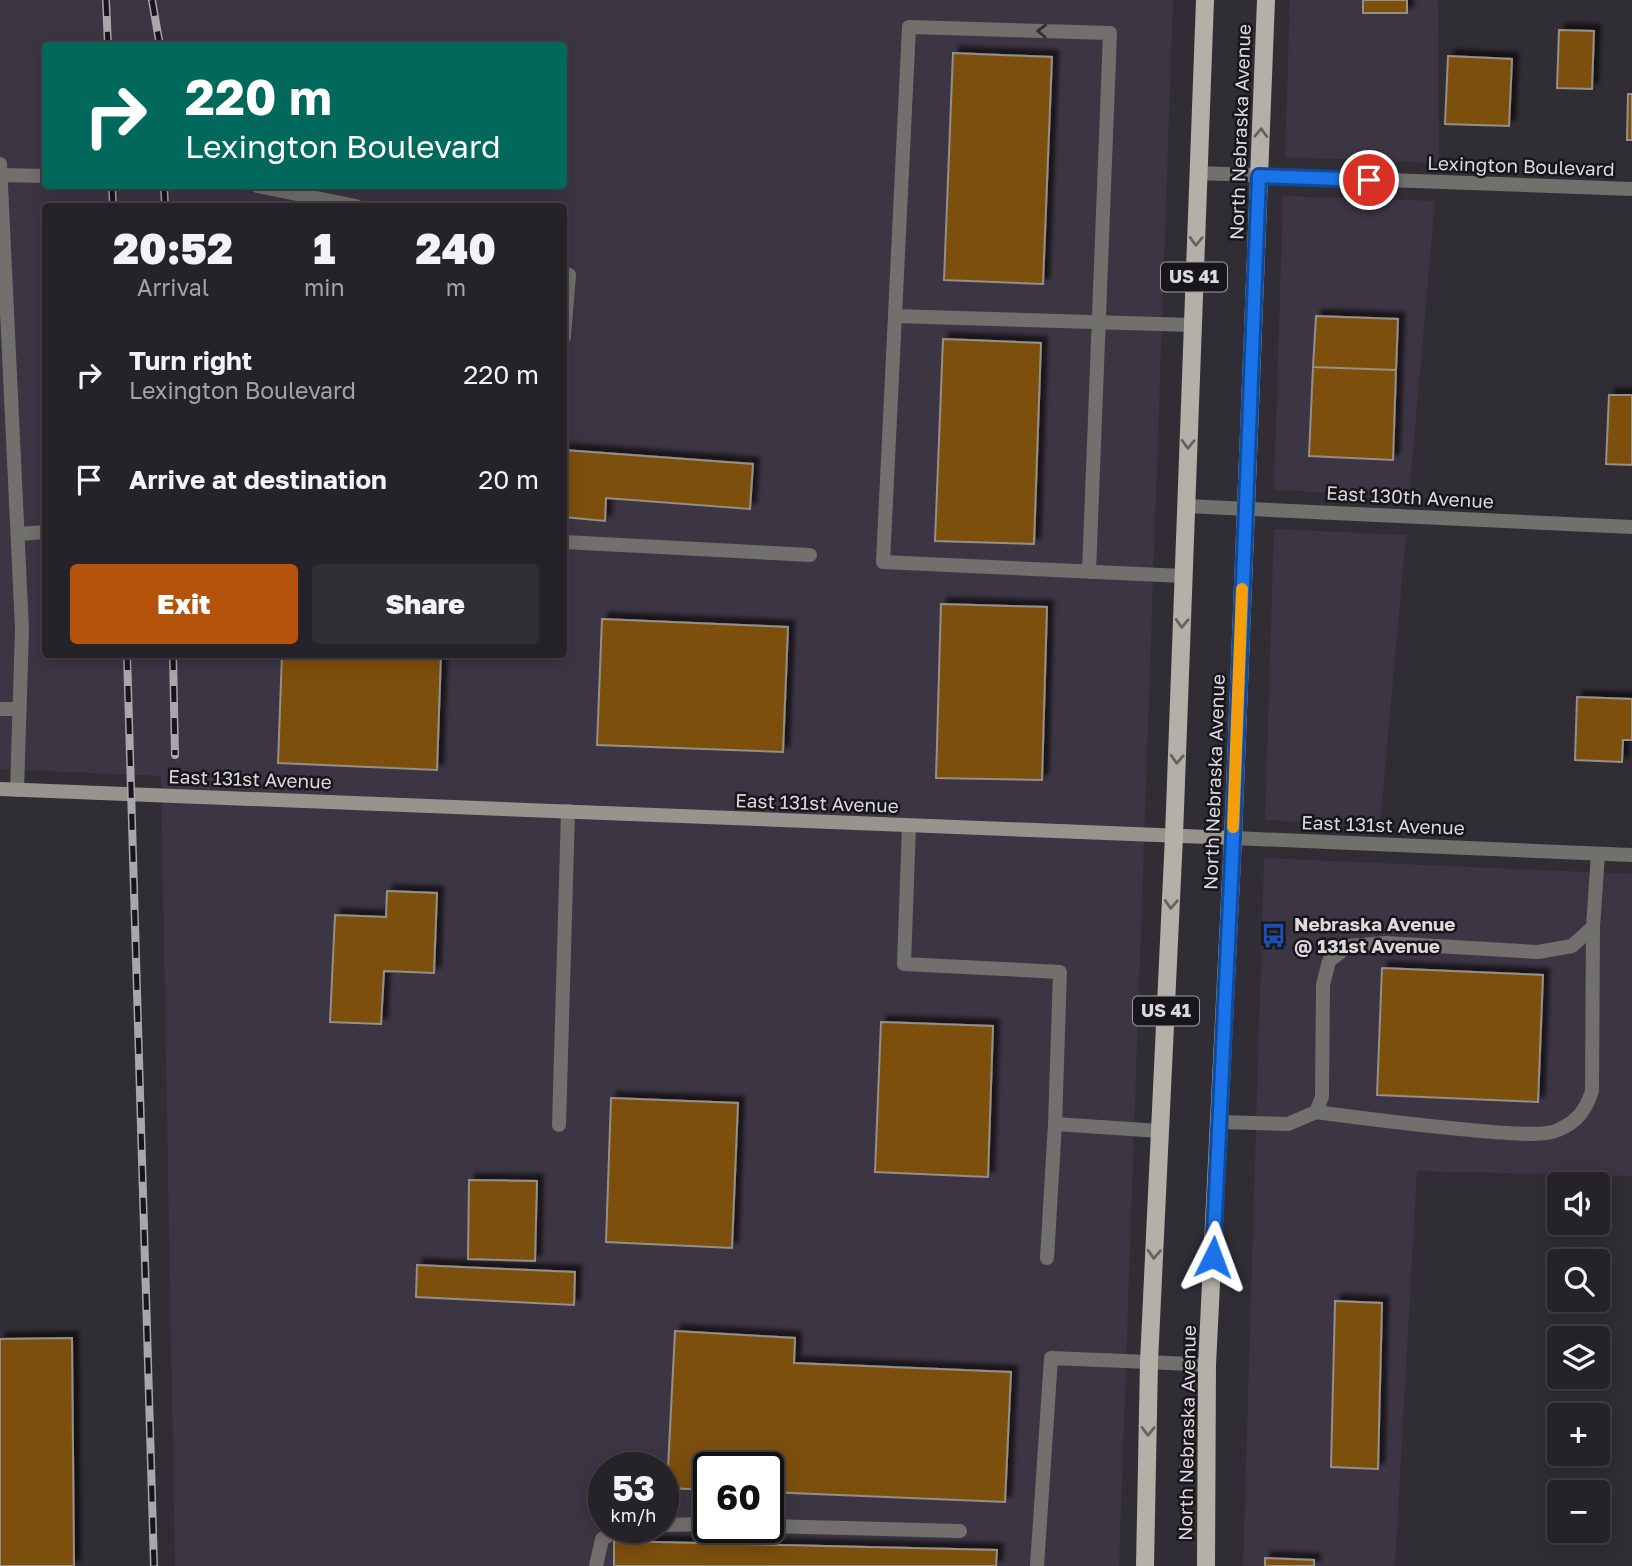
<!DOCTYPE html>
<html lang="en">
<head>
<meta charset="utf-8">
<style>
	body { margin:0; font-family:"Golos Text",sans-serif; background:#312f34; color:#f1f3f6; height:100vh; display:flex; flex-direction:column; font-size:26px; white-space:nowrap }
	* { box-sizing:border-box; margin:0 }
	p { font-size:23px; color:#a3a4a8 }
	.icon { flex:none; width:38px; height:38px; fill:none; stroke:currentColor; stroke-width:2; stroke-linecap:round; stroke-linejoin:round }
	.map { position:relative; flex:1; overflow:hidden }
	.details { position:absolute; left:42px; top:203px; width:525px; height:455px; display:flex; flex-direction:column; background:#252228; border-radius:7px; box-shadow:0 4px 18px #0003,0 0 0 2px #423f45 }
	.details>* { flex:none }
	.guide { position:absolute; left:42px; top:42px; width:525px; height:147px; border-radius:7px; box-shadow:0 4px 18px #0003,0 0 0 2px #423f45; background:#00695c; color:#fff; overflow:hidden }
	.controls { position:absolute; left:1547px; top:1172px; display:grid; gap:14px }
	.controls a { display:grid; place-items:center; width:63px; height:63px; border-radius:7px; background:#252228; box-shadow:0 4px 18px #0003,0 0 0 2px #423f45; font-size:35px }
	.speed { position:absolute; left:588px; top:1452px; display:flex; gap:14px; font-size:35px; font-weight:700; text-align:center }
	.speed>* { display:grid; place-content:center; width:91px; height:91px; border-radius:50%; background:#252228; box-shadow:0 4px 18px #0003,0 0 0 2px #423f45; line-height:1 }
	.speed small { font-size:18px; font-weight:400 }
	.speed .limit { border:4px solid #111; border-radius:10px; background:#fff; color:#111 }
	.pin { position:absolute; display:grid; place-items:center; width:60px; height:60px; color:#fff; margin:-30px; border:4px solid #fff; border-radius:50%; box-shadow:0 2px 7px #0007 }
	.me { position:absolute; width:77px; margin:-38px; rotate:3deg; stroke-linejoin:round; filter:drop-shadow(0 0 5px #0008) }
	.turn { display:flex; align-items:center; gap:24px; height:147px; padding:0 28px; font-size:32px }
	.turn .icon { width:91px; height:91px; stroke-width:2.5 }
	.turn b { display:block; font-size:49px; line-height:60px }
	.eta { display:flex; justify-content:space-evenly; align-items:center; height:119px; text-align:center }
	.eta b { font-size:42px; font-weight:800; line-height:49px }
	.primary-button { display:flex; gap:14px; margin-top:auto; padding:14px 28px }
	.primary-button a { flex:1; height:80px; border-radius:7px; background:#b45309; color:#fff; font-size:28px; font-weight:800; line-height:80px; text-align:center }
	.primary-button a+a { background:#312f34; color:#f1f3f6 }
	ul { padding:0; list-style:none }
	li { display:flex; align-items:center; gap:21px; height:105px; padding:0 28px }
	li div { flex:1 }
	li b { display:block; font-size:26px }
	li em { font-style:normal }
	.map>svg:first-child { display:block }
</style>
</head>
<body>
<div class="map">
<svg width="1632" height="1566" viewBox="0 0 1632 1566">
	<defs>
		<filter id="shadow"><feDropShadow dx="6" dy="-6" stdDeviation="2" flood-color="#0009"/></filter>
	</defs>
	<rect width="100%" height="100%" fill="#312d35"/>
	<path fill="#3c3543" fill-rule="evenodd" d="M0,0H1173L1119,1566H175L161,776L0,769ZM46,46H564V186H46ZM46,206H564V654H46ZM604,1468H663V1528H604ZM709,1468H768V1528H709Z
		M1290,0H1438L1439,163L1285,157Z
		M1283,196L1435,201L1409,496L1274,490Z
		M1274,529L1406,535L1380,825L1265,820Z
		M1264,858L1632,874V1176L1417,1171L1395,1566H1243Z"/>
	<path fill="#7d500d" stroke="#968f87" stroke-width="2" filter="url(#shadow)" d="M1363,0H1407V13H1363Z
		M1559,30L1594,31L1592,89L1557,88Z
		M953,53L1052,57L1043,284L944,280Z
		M1448,56L1512,59L1509,126L1445,124Z
		M1628,94H1632V140H1627Z
		M1316,316L1398,319L1396,370L1313,367Z
		M943,339L1041,343L1034,544L935,541Z
		M1313,367L1396,370L1393,460L1309,456Z
		M1609,395H1632V465L1606,464Z
		M564,450L753,464L750,509L606,498L605,521L564,517Z
		M941,604L1047,607L1042,780L936,778Z
		M602,619L788,627L783,752L597,745Z
		M282,654H441L437,770L278,763Z
		M1577,697L1632,699V740H1623L1622,762L1575,760Z
		M387,891L437,893L434,973L384,971L381,1024L330,1022L335,915L386,917Z
		M1382,968L1543,975L1538,1102L1377,1095Z
		M881,1022L993,1026L988,1177L875,1172Z
		M611,1098L738,1103L732,1248L606,1242Z
		M469,1180L537,1181L535,1261L468,1259Z
		M417,1265L575,1272L574,1305L416,1297Z
		M1335,1301L1382,1303L1378,1469L1331,1467Z
		M675,1331L795,1338L794,1363L1011,1372L1005,1502L768,1492V1468H709V1490L667,1488Z
		M72,1338L74,1566H0V1339Z
		M614,1541L997,1550L996,1566H614Z
		M1265,1558L1314,1560V1566H1265Z"/>
	<g fill="none" stroke-linecap="round" stroke-linejoin="round">
		<path stroke="#71706c" stroke-width="14" d="M0,164L22,629L17,790
			M0,175L46,176
			M257,186L356,206
			M564,273L569,275L564,337
			M895,316L1192,325
			M18,534L46,532
			M564,542L810,555
			M1089,572L1110,33L909,27L883,562L1183,576
			M0,709H20
			M909,826L904,964L1060,972L1055,1124L1047,1258
			M1316,1112C1375,1120 1434,1127 1493,1132C1510,1133 1543,1137 1558,1130C1577,1122 1586,1110 1592,1091L1593,927
			M1219,1122L1288,1124L1316,1112L1322,1097L1323,985L1329,961L1348,946L1386,943L1538,952L1572,946L1593,927L1598,854
			M1055,1124L1160,1131
			M559,1125L568,811
			M663,1525L709,1524
			M768,1526L960,1531
			M596,1566L602,1539L622,1528
			M1037,1566L1051,1358L1149,1362"/>
		<path stroke="#71706c" stroke-width="14" d="M1198,173L1632,189
			M1186,506L1632,527
			M1233,838L1632,855
			M1149,1362L1207,1365"/>
		<path stroke="#96948d" stroke-width="14" d="M0,789L1233,838"/>
		<path stroke="#b2b0a7" stroke-width="18" d="M1145,1566L1149,1362L1174,836L1205,0
			M1206,1566L1207,1365L1233,838L1266,0"/>
		<defs>
			<path id="rail" d="M106,0L108,46
				M152,0L160,46
				M112,186L113,206
				M164,186L165,206
				M127,654L154,1566
				M173,654L175,755"/>
		</defs>
		<use href="#rail" stroke="#a9a6ac" stroke-width="8"/>
		<use href="#rail" stroke="#18161a" stroke-width="5" stroke-dasharray="16" stroke-linecap="butt"/>
	</g>
	<defs><path id="oneway-chevron" d="M-2-3.5L2.5 0L-2 3.5" fill="none" stroke-width="1.6" stroke-linecap="round" stroke-linejoin="round" transform="scale(1.75)"/></defs>
	<use stroke="#333133" href="#oneway-chevron" transform="translate(1042 31) rotate(-178)"/>
	<g stroke="#656360">
		<use href="#oneway-chevron" transform="translate(1261 133) rotate(-88)"/>
		<use href="#oneway-chevron" transform="translate(1196 241) rotate(92)"/>
		<use href="#oneway-chevron" transform="translate(1188 444) rotate(92)"/>
		<use href="#oneway-chevron" transform="translate(1182 623) rotate(92)"/>
		<use href="#oneway-chevron" transform="translate(1177 759) rotate(92)"/>
		<use href="#oneway-chevron" transform="translate(1171 904) rotate(93)"/>
		<use href="#oneway-chevron" transform="translate(1154 1254) rotate(93)"/>
		<use href="#oneway-chevron" transform="translate(1148 1431) rotate(91)"/>
	</g>
	<g fill="none" stroke-linecap="round" stroke-linejoin="round">
		<defs>
			<path id="route" d="M1213,1257L1233,838L1259,176L1369,180"/>
		</defs>
		<use href="#route" stroke="#114b97" stroke-width="18"/>
		<use href="#route" stroke="#1a73e8" stroke-width="12"/>
		<path stroke="#f59e0b" stroke-width="12" d="M1233,827L1242,589"/>
	</g>
	<defs>
		<symbol id="bus-bare" viewBox="-9 -9 18 18"><path d="M-5-6H5V4H4V6H2V4H-2V6H-4V4H-5ZM-3.5-4V0h7V-4ZM-3.5 1.2v1.5H-2V1.2ZM2 1.2v1.5H3.5V1.2Z" fill="#1a4fb4" stroke="#18161a" stroke-width="2.5" paint-order="stroke"/></symbol>
	</defs>
	<g fill-rule="evenodd">
		<use href="#bus-bare" x="1256" y="918" width="35" height="35"/>
	</g>
	<g text-anchor="middle" stroke-width="5" stroke-linejoin="round" paint-order="stroke">
		<g fill="#18161a" stroke="#a09ea3" stroke-width="2">
			<rect x="1161" y="262.5" width="66" height="29" rx="5"/>
			<rect x="1133" y="996.5" width="66" height="29" rx="5"/>
		</g>
		<g font-size="18" font-weight="bold" fill="#dbd9de">
			<text x="1194" y="283">US 41</text>
			<text x="1166" y="1017">US 41</text>
		</g>
		<g font-size="19" fill="#dbd9de" stroke="#18161a">
			<text transform="translate(1240 132) rotate(-88)" y="7">North Nebraska Avenue</text>
			<text transform="translate(1521 166) rotate(2)" y="7">Lexington Boulevard</text>
			<text transform="translate(1410 497) rotate(3)" y="7">East 130th Avenue</text>
			<text transform="translate(250 779) rotate(2)" y="7">East 131st Avenue</text>
			<text transform="translate(1214 782) rotate(-88)" y="7">North Nebraska Avenue</text>
			<text transform="translate(817 803) rotate(2)" y="7">East 131st Avenue</text>
			<text transform="translate(1383 825) rotate(2)" y="7">East 131st Avenue</text>
			<text transform="translate(1187 1433) rotate(-89)" y="7">North Nebraska Avenue</text>
		</g>
		<g font-size="19" font-weight="bold" fill="#dbd9de" stroke="#18161a" text-anchor="start">
			<text x="1294" y="931">Nebraska Avenue<tspan x="1294" dy="22">@ 131st Avenue</tspan></text>
		</g>
	</g>
</svg>
<div class="controls">
<a><svg class="icon" aria-label="sound" viewBox="0 0 24 24"><path d="M4 9h4l5-4v14l-5-4H4zM17 9q2 3 0 6"/></svg></a>
<a><svg class="icon" aria-label="search" viewBox="0 0 24 24"><circle cx="10" cy="10" r="6"/><path d="M15 15l6 6"/></svg></a>
<a><svg class="icon" aria-label="layers" viewBox="0 0 24 24"><path d="M12 4l9 5-9 5-9-5zM3 14l9 5 9-5"/></svg></a>
<a>+</a>
<a>−</a>
</div>
<div class="speed"><div>53<small>km/h</small></div><div class="limit">60</div></div>
<div class="pin" style="left:1369px;top:180px;background:#d93025"><svg class="icon" aria-label="arrive" viewBox="0 0 24 24"><path d="M6 21V4h12l-3 4 3 4H6"/></svg></div>
<svg class="me" style="left:1213px;top:1257px" viewBox="-20 -20 40 40"><path d="M0-17L14 15 0 8-14 15z" fill="#1a73e8" stroke="#fff" stroke-width="4"/></svg>
<div class="guide">
<div class="turn"><svg class="icon" aria-label="right" viewBox="0 0 24 24"><path d="M7 20v-9h11M14 6l5 5-5 5"/></svg><div><b>220 m</b>Lexington Boulevard</div></div>
</div>
<section class="details">
<div class="eta">
<div><b>20:52</b><p>Arrival</p></div>
<div><b>1</b><p>min</p></div>
<div><b>240</b><p>m</p></div>
</div>
<ul>
<li><svg class="icon" aria-label="right" viewBox="0 0 24 24"><path d="M7 20v-9h11M14 6l5 5-5 5"/></svg><div><b>Turn right</b><p>Lexington Boulevard</p></div><em>220 m</em></li>
<li><svg class="icon" aria-label="arrive" viewBox="0 0 24 24"><path d="M6 21V4h12l-3 4 3 4H6"/></svg><div><b>Arrive at destination</b></div><em>20 m</em></li>
</ul>
<div class="primary-button"><a>Exit</a><a>Share</a></div>
</section>
</div>
</body>
</html>
